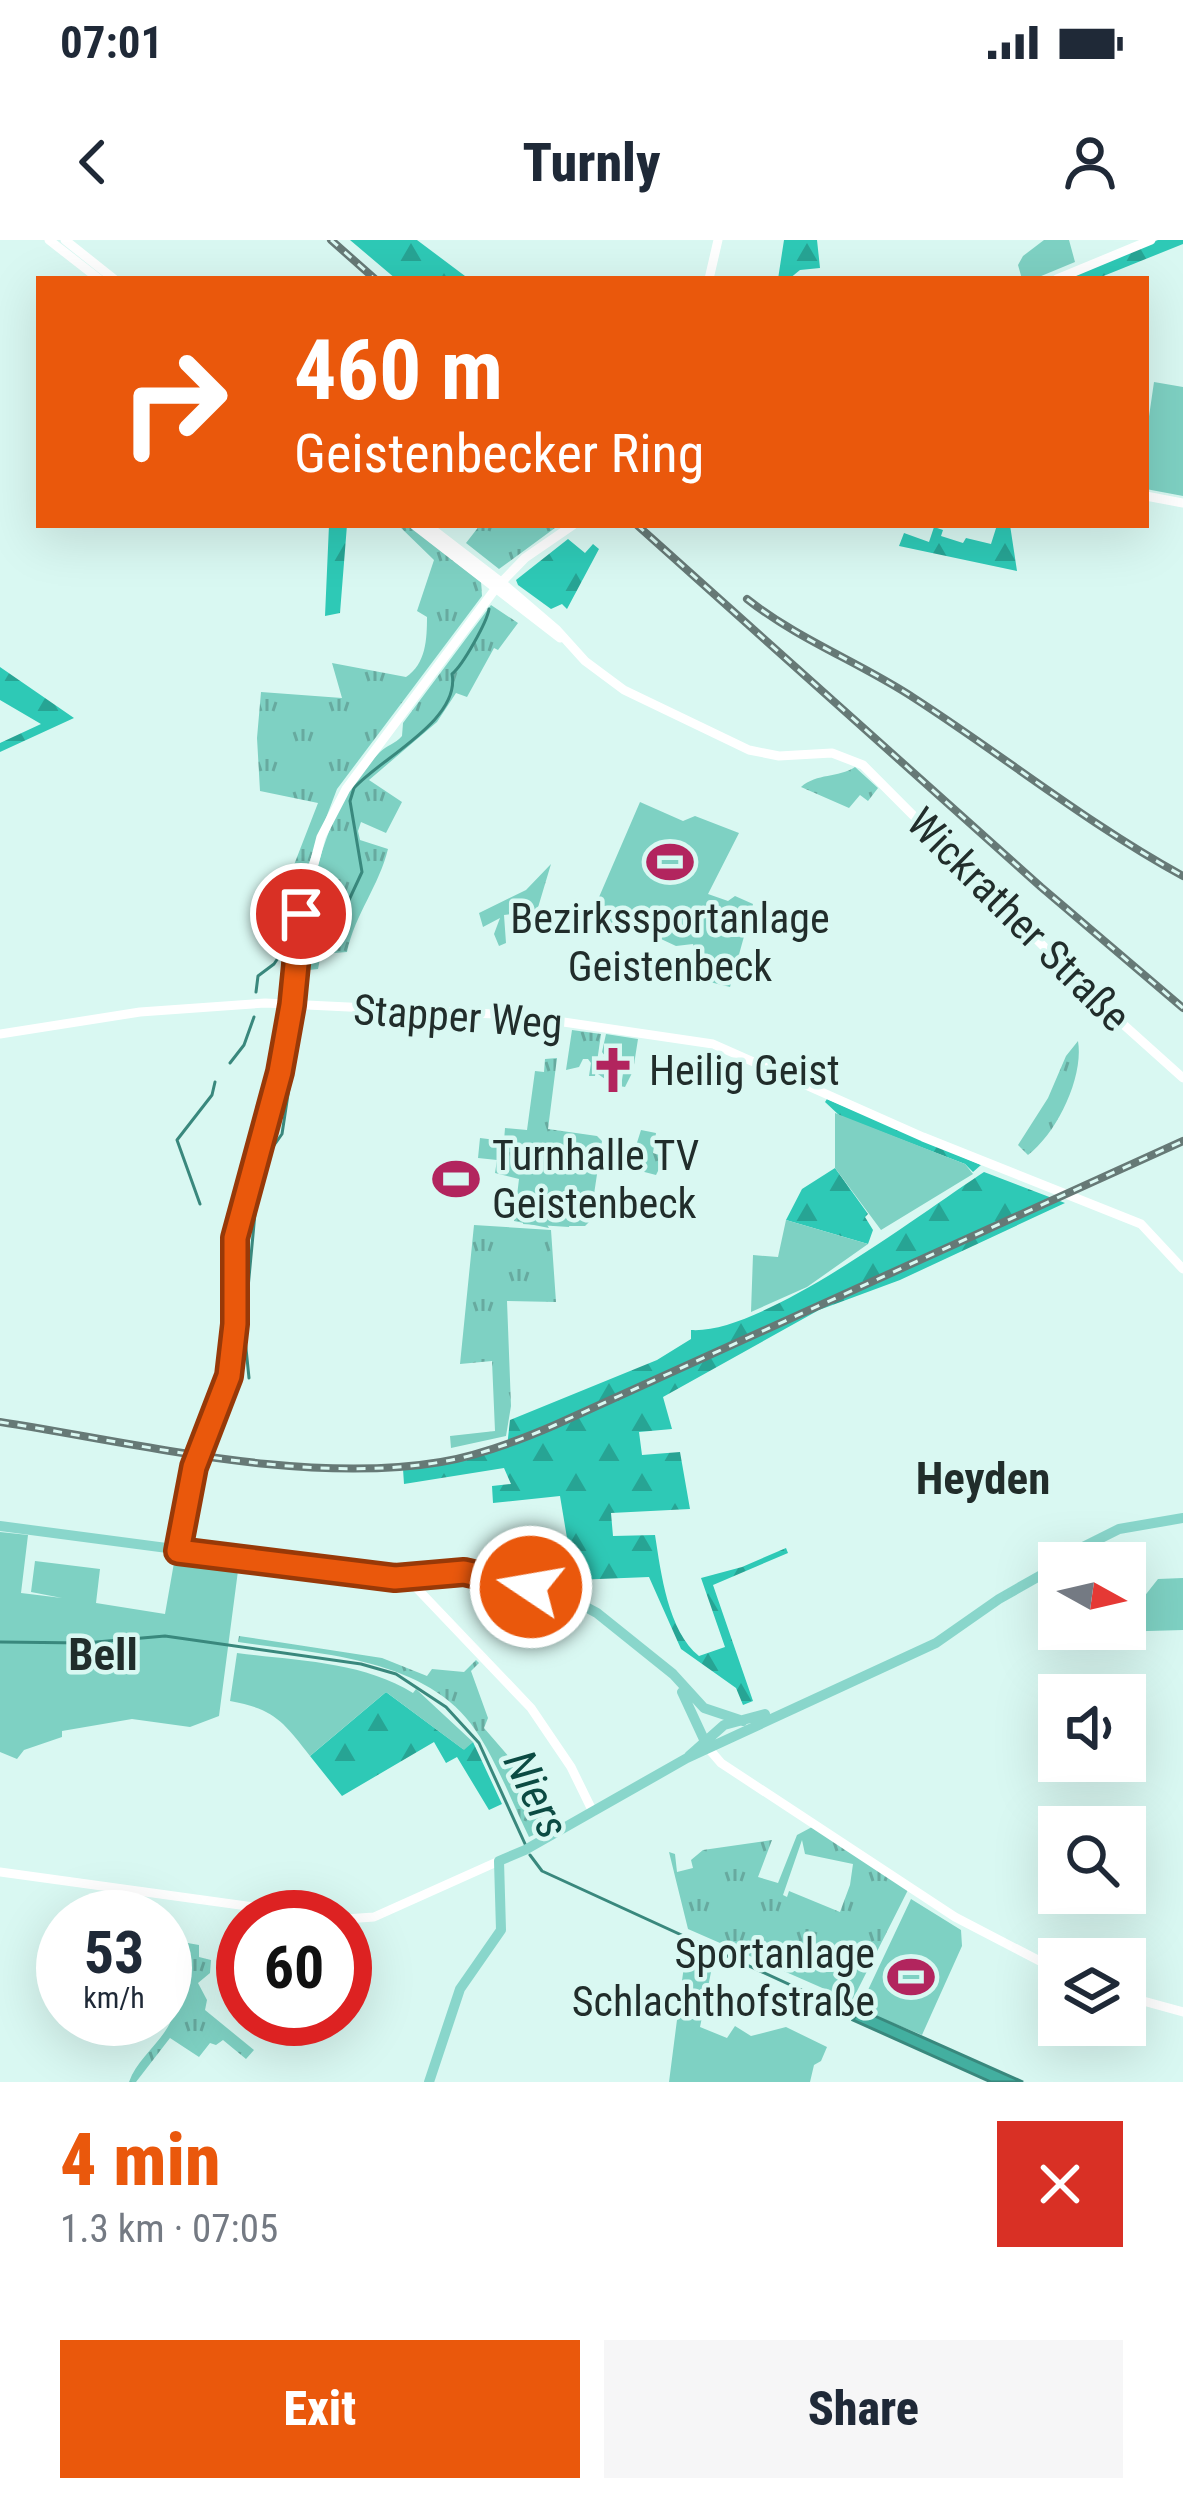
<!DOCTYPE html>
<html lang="en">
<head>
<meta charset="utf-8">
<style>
	body { margin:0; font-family:"Roboto Condensed",sans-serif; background:#f6f6f7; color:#1f2937; height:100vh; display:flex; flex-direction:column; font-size:45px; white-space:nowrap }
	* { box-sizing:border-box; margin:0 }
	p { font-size:39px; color:#747a83 }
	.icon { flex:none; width:66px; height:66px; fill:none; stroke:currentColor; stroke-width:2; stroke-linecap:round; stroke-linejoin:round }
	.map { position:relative; height:1842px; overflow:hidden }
	.drawer { display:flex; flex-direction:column; background:#fff; flex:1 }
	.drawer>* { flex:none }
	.top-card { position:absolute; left:36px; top:36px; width:1113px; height:252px; border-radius:0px; box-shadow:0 12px 48px #0002; background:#ea580c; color:#fff; overflow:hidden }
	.needle { width:78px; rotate:98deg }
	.tools { position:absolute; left:1038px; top:1302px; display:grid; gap:24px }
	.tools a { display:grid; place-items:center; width:108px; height:108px; border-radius:0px; background:#fff; box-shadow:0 12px 48px #0002; font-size:60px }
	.speed { position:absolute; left:36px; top:1650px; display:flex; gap:24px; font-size:60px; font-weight:700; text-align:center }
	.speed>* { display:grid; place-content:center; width:156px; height:156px; border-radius:50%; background:#fff; box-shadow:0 12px 48px #0002; line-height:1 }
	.speed small { font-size:30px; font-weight:400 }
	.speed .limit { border:18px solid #d22; background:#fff; color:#111 }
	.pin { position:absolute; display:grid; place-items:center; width:102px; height:102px; color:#fff; margin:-51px; border:6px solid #fff; border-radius:50%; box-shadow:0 3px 12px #0007 }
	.me { position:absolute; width:132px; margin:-66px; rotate:282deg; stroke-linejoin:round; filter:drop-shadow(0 0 9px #0008) }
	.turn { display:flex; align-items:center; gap:42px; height:252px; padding:0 60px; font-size:54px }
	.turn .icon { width:156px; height:156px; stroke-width:2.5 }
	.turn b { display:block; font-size:84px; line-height:102px }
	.round { display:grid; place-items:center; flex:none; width:126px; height:126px; border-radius:0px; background:#f6f6f7 }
	.head { display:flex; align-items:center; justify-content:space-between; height:204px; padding:0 60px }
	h1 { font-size:72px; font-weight:800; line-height:90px; color:#ea580c }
	.cta { display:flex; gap:24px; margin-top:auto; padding:24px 60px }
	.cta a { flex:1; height:138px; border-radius:0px; background:#ea580c; color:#fff; font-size:48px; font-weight:800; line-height:138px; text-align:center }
	.cta a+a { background:#f6f6f7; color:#1f2937 }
	.status { display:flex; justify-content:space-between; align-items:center; height:84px; padding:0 60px; background:#fff; direction:ltr }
	.status svg { height:33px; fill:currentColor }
	header { display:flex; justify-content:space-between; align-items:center; height:156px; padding:0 60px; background:#fff; font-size:54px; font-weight:800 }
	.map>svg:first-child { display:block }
</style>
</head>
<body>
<div class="status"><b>07:01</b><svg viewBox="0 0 49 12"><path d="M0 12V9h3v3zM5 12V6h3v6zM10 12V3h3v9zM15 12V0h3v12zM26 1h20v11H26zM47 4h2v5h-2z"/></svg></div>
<header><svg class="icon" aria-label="back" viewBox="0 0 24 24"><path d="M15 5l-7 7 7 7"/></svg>Turnly<svg class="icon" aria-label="person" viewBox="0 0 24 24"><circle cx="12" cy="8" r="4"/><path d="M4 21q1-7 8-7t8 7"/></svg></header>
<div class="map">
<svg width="1183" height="1842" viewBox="0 0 1183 1842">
	<defs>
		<pattern id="grass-tufts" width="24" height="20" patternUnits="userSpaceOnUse" patternTransform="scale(3)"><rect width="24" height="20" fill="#7ed1c3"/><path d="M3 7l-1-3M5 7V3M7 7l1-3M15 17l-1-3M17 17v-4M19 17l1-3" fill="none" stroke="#67aa9f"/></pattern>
		<pattern id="forest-firs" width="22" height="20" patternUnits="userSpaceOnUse" patternTransform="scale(3)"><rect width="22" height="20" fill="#2ec9b6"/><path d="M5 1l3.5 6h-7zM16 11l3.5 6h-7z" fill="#27a494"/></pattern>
	</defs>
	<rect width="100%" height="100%" fill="#d9f8f2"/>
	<path fill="url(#grass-tufts)" fill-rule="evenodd" d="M398,285H408L481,342L482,356L337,549L304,636L292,630L318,563L260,551L257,498L261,452L342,458L332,423L406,437C426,424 427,399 427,377L417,371L434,320Z
		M480,285H559L499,329L466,303Z
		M491,365L518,383L498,410L494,408L467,457L456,453L437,482L369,540L402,562L386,593L361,582L358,591L360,600L388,609C379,646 355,674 347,712L321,714L318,729L309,730L303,756H297C306,674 316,573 380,512C387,505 395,504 402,496L403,483Z
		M855,527L878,548L868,561L860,555L849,568L801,547C817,533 838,538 855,527Z
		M551,624L531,691L523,690V673L504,675L506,703L499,706L494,694L500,678L483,687L479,673L526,650Z
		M572,790L601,794L595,836H589L591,823L588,819H583L579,827L566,830Z
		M606,794L638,799L633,831L625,847L609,844L610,839L622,840L625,820L607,816L605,839L598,834L603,825L601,818L605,816L602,812Z
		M1078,801C1084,837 1057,893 1028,915L1018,905L1048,858L1066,816Z
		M557,818L548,889L597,896L602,901L590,981L585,986H553L542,977L549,988L514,981L519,939L495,933L497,920L478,918L480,898L504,901L505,888L527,890L535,831L544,832L545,819Z
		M641,890L656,893L653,913L665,917L656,935L629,928Z
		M474,985L551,990L556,1062L507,1061L511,1166L506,1196L451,1208L450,1196L495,1191L492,1121L460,1124Z
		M239,1396L382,1418L427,1436L432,1429L464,1432L476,1420L479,1423L471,1431L488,1478L484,1488L516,1525L547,1589L529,1597C513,1564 499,1528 480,1497C433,1417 319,1414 238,1402Z
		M812,1587L909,1648L852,1761L688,1689L669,1612L675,1614L677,1632L693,1628L691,1620L703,1610L772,1600L758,1637L778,1643L797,1595ZM802,1600L805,1614L853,1624L850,1645L840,1672L789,1651L787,1657L783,1655Z
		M165,1699L199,1705V1717L211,1720L210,1733L198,1743L207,1760L205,1770L254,1810L246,1819L223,1800L216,1805L210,1803L199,1817L170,1798L136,1842H129C139,1813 173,1797 176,1762L165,1754Z"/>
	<path fill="url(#forest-firs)" d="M350,0H417L469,39H396Z
		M784,0H817L820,28L800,30L789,39H778Z
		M1158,0H1183V4L1096,39H1062Z
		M329,285H347L340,373L325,376Z
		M997,285H1010L1017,331L899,306L904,293L929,302L934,287L943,290L941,296L963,303L966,298L991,304Z
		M568,299L585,313L593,304L599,309L567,369L562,364L551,369L518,345L516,340Z
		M0,427L74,478L0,512V503L41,484L0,460Z
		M827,859L981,925L973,932L965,924L840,876L825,862Z
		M835,928L868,974L865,977L873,990L868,1004L786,980L802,949Z
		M984,932L1065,963L900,1040L819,1070L663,1157L672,1189L639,1192L642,1215L680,1212L690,1269L611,1273L613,1296L655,1295C661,1333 668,1391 699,1416L725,1407L701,1338L742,1327L786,1308L788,1313L713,1345L753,1461L743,1465L736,1448L681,1409L649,1337L574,1340L560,1256L493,1263L492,1246L511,1244L504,1228L404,1244L403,1229L458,1221L507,1207L510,1180L657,1120L691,1099V1090C762,1095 921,973 984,932Z
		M386,1452L463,1509L473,1502L502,1564L489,1570L457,1517L446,1523L434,1502L342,1556L310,1516Z"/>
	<path fill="#7ed1c3" d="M1044,0H1069L1075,22L1034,39H1022L1018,25L1023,16Z
		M1154,142L1183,147V256L1146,249V197Z
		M640,562L683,581L695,576L739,593L708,654L728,661L735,656L753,664L730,747L694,738L697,722L693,704L676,706L661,699L663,692L630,677L623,693L590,678Z
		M835,873L965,924L973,934L881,990L835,928Z
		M542,925L585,928L579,948L581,963L574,967L569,987L523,984L526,962Z
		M786,980L868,1004L807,1047L751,1072L753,1015L778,1017Z
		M0,1292L28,1295L21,1353L62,1358L31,1352L35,1321L100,1329L96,1363L165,1374L175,1317L239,1323L219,1476L190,1487L132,1479L62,1491V1497L24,1510L17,1519L0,1512Z
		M1183,1338V1390L1113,1392L1112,1389H1125V1382L1145,1376L1143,1358L1158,1339Z
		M237,1413C296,1421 361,1421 413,1453L416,1449L473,1502L464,1510L386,1452L310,1516C283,1481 274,1469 230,1461Z
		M911,1659L961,1690L962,1706L922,1795L859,1769Z
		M686,1710L713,1722L700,1787L727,1798L735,1786L751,1796L786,1787L827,1807L821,1821L814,1825L810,1842H669Z"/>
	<path fill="#43afa0" stroke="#39887d" stroke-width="3" d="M859,1769L1023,1842H991L853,1780Z"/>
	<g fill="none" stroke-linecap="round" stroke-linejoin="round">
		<path stroke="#39887d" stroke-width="3" d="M303,690L342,675L362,632L350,561L354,548C381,518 461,480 452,434C463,425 487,382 489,369
			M256,752L258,736L274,724L293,696
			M230,823L244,805L254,777
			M200,964L177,900L212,855L215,842
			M226,1075L222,1065L230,1045
			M245,1080L257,952L265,918L282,894L292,828
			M244,1089L249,1138
			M0,1402L85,1403L165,1396L361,1424L396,1434L446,1467L479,1503L526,1606
			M530,1615L542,1631L858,1776"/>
		<path stroke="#fff" stroke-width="9" d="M49,0L99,39
			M65,0L114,39
			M709,39L718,0
			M1057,39L1151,0
			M1146,256L1183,263
			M414,285L560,398
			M427,285L501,342L557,390L585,421L624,450L749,510L779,516L832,513L863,525L1105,768L1183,838
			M0,794L140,772L265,763L516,775L713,804L923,897L1141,984L1183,1029
			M178,1311L193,1227L229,1136L238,983L280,832L292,765L301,674L321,597L346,549L496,348L525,318L573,285
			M408,1339L531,1468L571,1527L593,1572
			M709,1509L721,1523L955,1677L1059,1731
			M0,1632L327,1677
			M345,1679L374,1677L499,1621
			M1125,1756L1183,1772"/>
		<path stroke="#89d6cb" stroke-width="10" d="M0,1286L395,1338L464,1332L552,1349L597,1373L673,1434L704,1468L743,1481
			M1051,1323L1119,1289L1183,1278
			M682,1452L707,1506
			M689,1516L724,1485L765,1474
			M429,1842L460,1749L501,1690L499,1621L525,1610L687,1518L936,1403L999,1359L1059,1325"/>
		<defs>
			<path id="rail" d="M331,0L375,39
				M637,285L1041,647L1183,768
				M747,359C799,400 859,422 914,458C1004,516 1088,584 1183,636
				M0,1182C136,1203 304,1245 441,1222C481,1215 518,1201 555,1185L1183,901"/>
		</defs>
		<use href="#rail" stroke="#667976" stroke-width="8"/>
		<use href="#rail" stroke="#d9f8f2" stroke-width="3" stroke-dasharray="9" stroke-linecap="butt"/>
	</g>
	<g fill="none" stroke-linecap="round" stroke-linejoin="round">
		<defs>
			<path id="route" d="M301,674L292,765L280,832L235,998V1084L229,1136L194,1227L178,1311L395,1338L464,1332L531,1347"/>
		</defs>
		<use href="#route" stroke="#983908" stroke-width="30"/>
		<use href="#route" stroke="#ea580c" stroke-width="21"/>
	</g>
	<defs>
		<symbol id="stadium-bare" viewBox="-9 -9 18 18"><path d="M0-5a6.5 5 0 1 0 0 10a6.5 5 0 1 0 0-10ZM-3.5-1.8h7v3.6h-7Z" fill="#b2255e" stroke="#d9f8f2" stroke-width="2.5" paint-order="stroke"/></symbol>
		<symbol id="church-bare" viewBox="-9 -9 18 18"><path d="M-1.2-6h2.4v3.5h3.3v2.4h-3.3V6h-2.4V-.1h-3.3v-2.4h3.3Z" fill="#b2255e" stroke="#d9f8f2" stroke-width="2.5" paint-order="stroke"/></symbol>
	</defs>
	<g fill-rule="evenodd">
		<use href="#stadium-bare" x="637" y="589" width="66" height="66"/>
		<use href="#church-bare" x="580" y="797" width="66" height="66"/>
		<use href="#stadium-bare" x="423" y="906" width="66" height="66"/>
		<use href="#stadium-bare" x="878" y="1704" width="66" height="66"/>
	</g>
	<g text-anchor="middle" stroke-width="9" stroke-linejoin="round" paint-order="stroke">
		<g font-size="42" fill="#212d2b" stroke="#d9f8f2" text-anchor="start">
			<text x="670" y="693" text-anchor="middle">Bezirkssportanlage<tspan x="670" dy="48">Geistenbeck</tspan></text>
			<text x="649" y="845">Heilig Geist</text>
			<text x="492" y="930">Turnhalle TV<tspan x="492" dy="48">Geistenbeck</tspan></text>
			<text x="875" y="1728" text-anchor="end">Sportanlage<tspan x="875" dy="48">Schlachthofstraße</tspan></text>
		</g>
		<g font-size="42" fill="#212d2b" stroke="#d9f8f2">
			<text transform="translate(1019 679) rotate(45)" y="15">Wickrather Straße</text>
			<text transform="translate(458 776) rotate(4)" y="15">Stapper Weg</text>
		</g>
		<g font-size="45" font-weight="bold" fill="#212d2b" stroke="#d9f8f2">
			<text x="983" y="1254">Heyden</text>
			<text x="103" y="1430">Bell</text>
		</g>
		<g font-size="45" font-style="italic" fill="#0b4b43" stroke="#d9f8f2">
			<text transform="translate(537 1554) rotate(64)" y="16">Niers</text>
		</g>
	</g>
</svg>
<div class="tools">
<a><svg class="needle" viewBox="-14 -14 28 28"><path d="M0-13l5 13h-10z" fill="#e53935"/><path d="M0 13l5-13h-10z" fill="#747a83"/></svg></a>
<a><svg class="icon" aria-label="sound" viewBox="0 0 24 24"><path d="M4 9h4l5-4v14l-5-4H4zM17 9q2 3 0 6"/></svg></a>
<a><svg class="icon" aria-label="search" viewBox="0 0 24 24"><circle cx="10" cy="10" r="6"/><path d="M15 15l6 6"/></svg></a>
<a><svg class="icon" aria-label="layers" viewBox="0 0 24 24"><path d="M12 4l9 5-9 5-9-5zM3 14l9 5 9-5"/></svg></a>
</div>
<div class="speed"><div>53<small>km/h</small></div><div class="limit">60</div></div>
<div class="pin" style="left:301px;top:674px;background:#d93025"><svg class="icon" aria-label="arrive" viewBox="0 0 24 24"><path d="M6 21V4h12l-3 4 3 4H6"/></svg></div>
<svg class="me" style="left:531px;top:1347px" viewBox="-20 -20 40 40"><circle r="17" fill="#ea580c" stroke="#fff" stroke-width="3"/><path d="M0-11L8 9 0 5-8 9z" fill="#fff"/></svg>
<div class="top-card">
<div class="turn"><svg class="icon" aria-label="right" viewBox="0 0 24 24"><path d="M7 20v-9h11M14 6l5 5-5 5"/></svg><div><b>460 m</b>Geistenbecker Ring</div></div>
</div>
</div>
<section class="drawer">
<div class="head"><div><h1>4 min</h1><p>1.3 km · 07:05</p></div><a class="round" style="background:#d93025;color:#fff"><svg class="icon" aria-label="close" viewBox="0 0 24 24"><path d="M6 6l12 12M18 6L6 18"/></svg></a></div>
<div class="cta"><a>Exit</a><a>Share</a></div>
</section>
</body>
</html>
